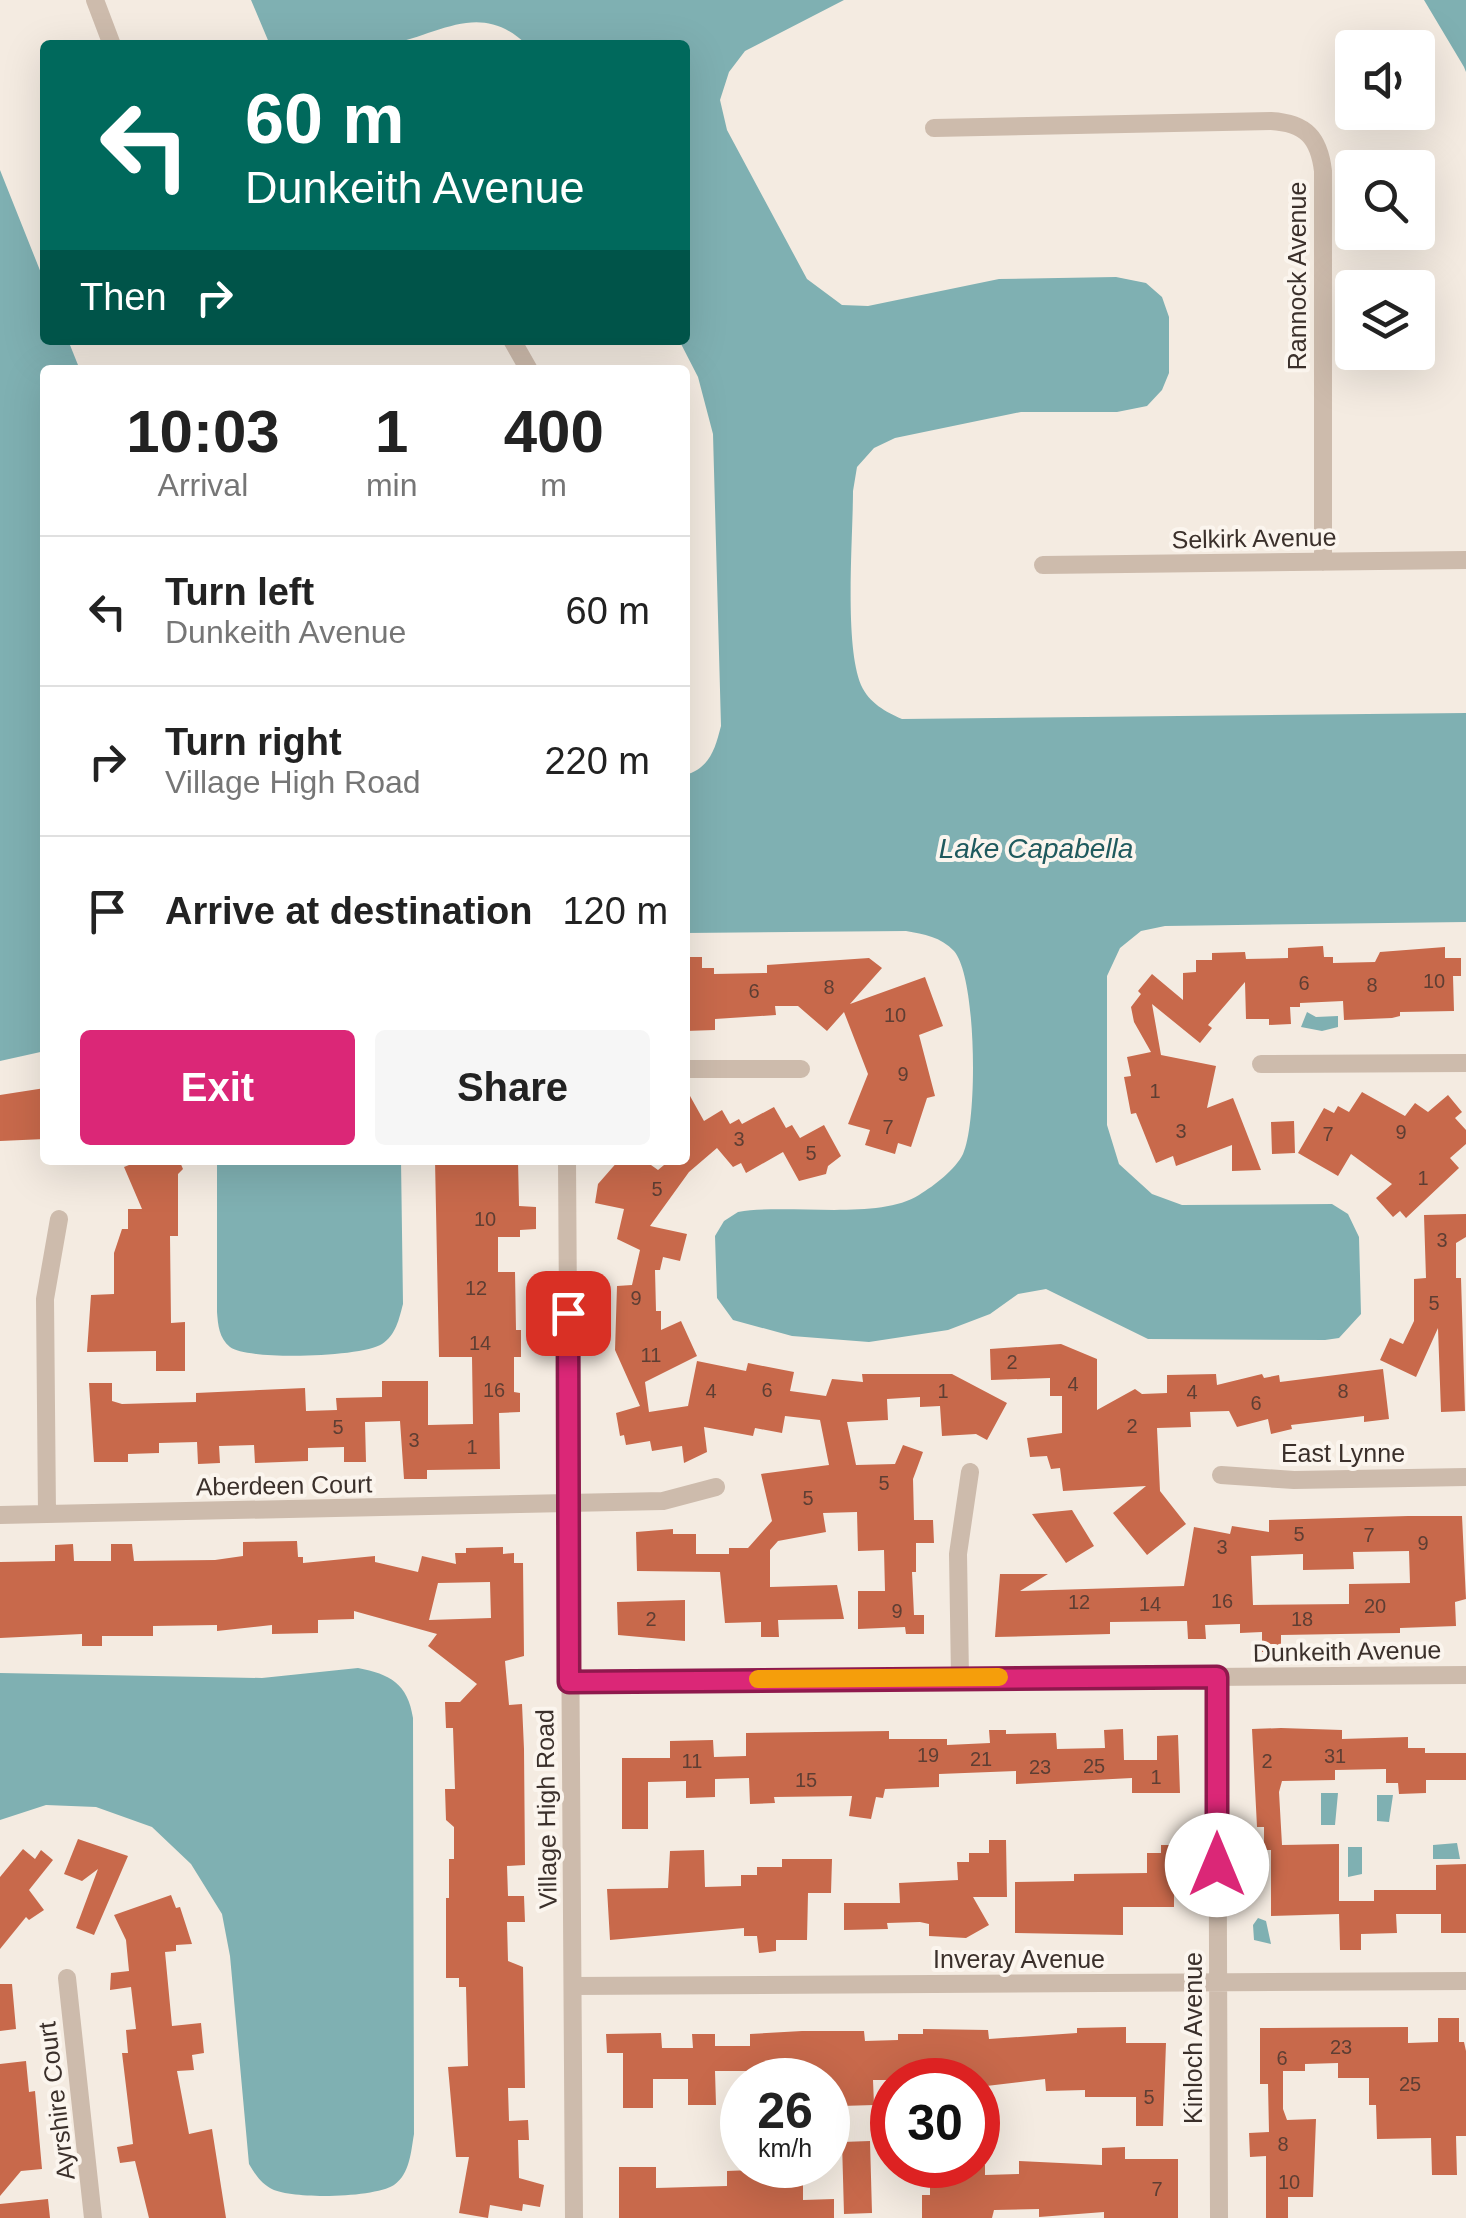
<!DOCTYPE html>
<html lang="en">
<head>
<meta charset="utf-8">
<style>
	body { margin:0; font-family:Helvetica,sans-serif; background:#f6f6f6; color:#222; height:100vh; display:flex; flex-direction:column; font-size:38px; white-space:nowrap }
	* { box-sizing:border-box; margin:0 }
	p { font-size:32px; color:#767676 }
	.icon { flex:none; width:55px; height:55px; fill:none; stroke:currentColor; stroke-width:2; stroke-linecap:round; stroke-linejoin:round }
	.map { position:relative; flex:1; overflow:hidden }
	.panel { position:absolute; left:40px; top:365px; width:650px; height:800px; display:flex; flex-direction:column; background:#fff; border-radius:10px; box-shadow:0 10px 40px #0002 }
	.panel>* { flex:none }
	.hud { position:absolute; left:40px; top:40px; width:650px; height:305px; border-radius:10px; box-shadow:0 10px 40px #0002; background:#00695c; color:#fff; overflow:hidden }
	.tools { position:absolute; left:1335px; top:30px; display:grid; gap:20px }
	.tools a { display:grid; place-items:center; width:100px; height:100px; border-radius:10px; background:#fff; box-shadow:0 10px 40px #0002; font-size:50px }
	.speed { position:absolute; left:720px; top:2058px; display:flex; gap:20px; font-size:50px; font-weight:700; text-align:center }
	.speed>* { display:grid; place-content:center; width:130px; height:130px; border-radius:50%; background:#fff; box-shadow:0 10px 40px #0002; line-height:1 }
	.speed small { font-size:25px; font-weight:400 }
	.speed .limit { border:15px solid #d22; background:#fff; color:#111 }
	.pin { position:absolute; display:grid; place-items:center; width:85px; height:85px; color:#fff; margin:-42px; border-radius:20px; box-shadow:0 5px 15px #0006 }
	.me { position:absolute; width:110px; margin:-55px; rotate:0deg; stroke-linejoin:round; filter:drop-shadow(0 0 8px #0008) }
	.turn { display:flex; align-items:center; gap:35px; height:210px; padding:0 40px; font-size:45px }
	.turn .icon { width:130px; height:130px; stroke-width:2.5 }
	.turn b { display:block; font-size:70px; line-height:85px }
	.then { display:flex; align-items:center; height:95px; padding:0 40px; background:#0003; gap:20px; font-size:38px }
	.eta { display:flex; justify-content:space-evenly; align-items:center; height:170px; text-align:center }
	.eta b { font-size:60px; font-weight:700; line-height:70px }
	.action { display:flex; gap:20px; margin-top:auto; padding:20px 40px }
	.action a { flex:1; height:115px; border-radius:10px; background:#db2777; color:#fff; font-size:40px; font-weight:700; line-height:115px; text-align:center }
	.action a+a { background:#f6f6f6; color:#222 }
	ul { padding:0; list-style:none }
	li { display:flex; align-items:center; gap:30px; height:150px; padding:0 40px; border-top:2px solid #e0e0e0 }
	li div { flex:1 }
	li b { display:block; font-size:38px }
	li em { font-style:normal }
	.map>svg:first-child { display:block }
</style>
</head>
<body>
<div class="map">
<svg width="1466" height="2218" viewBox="0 0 1466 2218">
	<rect width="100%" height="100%" fill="#f4ebe1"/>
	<path fill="#7fb0b2" d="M251,0H844L745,51L729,72L720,100L727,130L807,279L842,305L868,306L999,279L1116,277L1146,283L1162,297L1169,317V373L1162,390L1147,406L1117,412H1021L895,438L874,448L857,467L853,491C853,539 844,644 861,685C869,703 886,712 902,719L1466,713V922L1165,926L1141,931L1120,948L1107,976V1125L1119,1164L1152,1194L1182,1205L1332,1204L1348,1214L1359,1237L1361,1314L1339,1338L1325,1340L1148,1339L1046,1289L1018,1294L990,1314L948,1330L869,1342L792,1336L733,1320L717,1298L715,1236L724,1221L738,1212C787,1203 878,1221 919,1195C935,1185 955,1170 963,1154C978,1122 977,977 954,951C941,937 924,934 906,931L685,933V775C710,768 715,749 721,726L713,434L698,377L679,340H685V45H527C480,0 442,34 387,45C352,52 307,45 270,45Z
		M1424,0H1466V72L1464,67Z
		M0,170L45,283V340H68L80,370H45V1051L0,1061Z
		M1307,1012L1316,1017L1338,1016V1027L1322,1031L1301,1027Z
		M217,1160H401L403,1304C399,1319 396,1335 382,1344C363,1357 249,1361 230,1347C219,1338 218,1325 217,1312Z
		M358,1668C390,1674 408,1684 413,1718L414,2134C411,2151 410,2174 394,2185C374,2198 290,2200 270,2188C260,2182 255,2174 249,2164L230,1956L222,1914L191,1864L152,1827L96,1807L46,1805L0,1820V1673L262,1678Z
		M1321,1793H1338L1335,1825H1321Z
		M1377,1795H1393L1389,1822L1377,1821Z
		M1457,1843L1460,1859H1433V1845Z
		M1348,1847H1362V1874L1348,1877Z
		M1258,1918L1266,1921L1271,1944L1254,1940L1253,1925Z"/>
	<path fill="#c8694b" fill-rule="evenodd" d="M1323,946L1324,957H1333V963L1375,962L1380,952L1445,947V958H1461V976H1453L1454,1011L1400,1012V1016L1392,1018L1344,1020L1343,1001L1300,1003V1007H1290L1291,1024L1269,1025V1019H1246L1245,982L1208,1025L1212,1028L1200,1043L1152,1004L1161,1055L1216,1066L1207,1108L1233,1098L1261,1170L1232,1171V1145L1176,1166L1173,1156L1156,1163L1136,1113L1131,1114L1124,1077L1131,1076L1127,1057L1151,1052L1134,1022L1131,1007L1141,994L1138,991L1152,974L1183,1000V973L1196,972V960H1212V953L1245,952L1246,959L1288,958V948Z
		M685,957H702V968H714V974L767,973V965L869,958L882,968L850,1004L925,977L943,1026L919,1035L935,1096L927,1098L911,1147L898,1143L895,1154L865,1145L870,1130L848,1124L868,1074L844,1012L827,1031L798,1006H775L776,1015L715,1019V1030L685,1031Z
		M685,1087L704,1121L722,1110L730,1124L739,1119L742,1124L774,1107L786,1128L792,1125L800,1138L824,1125L841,1156L828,1166L826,1174L799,1181L783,1152L746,1173L741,1163L733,1167L717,1148L689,1172L650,1226L687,1234L680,1261L663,1257L660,1270H655L656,1311H661V1330L681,1321L697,1356L645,1382L649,1412L688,1406L697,1361L746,1371L748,1363L794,1372L790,1391L826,1396L832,1379L863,1382L862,1374H952L1007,1403L987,1440L976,1434L942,1436L940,1406L920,1407V1397L887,1399L888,1420L847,1422L856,1465L895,1464L903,1445L923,1452L913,1479L914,1520H933L934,1543H916V1572H912L914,1615H924V1634H906L905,1627L858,1629V1591H885L884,1550L858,1551L857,1512L823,1513L826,1532L778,1541L770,1550V1587L837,1585L844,1619L778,1620L779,1637H761V1622L725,1623L720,1572L637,1571L636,1532L673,1529V1534H696V1554H729V1548H748L772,1521L761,1474L829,1465L820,1420L785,1416L782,1433L755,1428L753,1436L704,1427L707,1452L684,1463L682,1446L652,1451L650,1441L626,1445L624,1435L620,1436L616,1413L640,1406L615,1350L617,1286L632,1285L640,1250L617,1239L624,1209L595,1203L598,1184L619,1160H644L658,1170L670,1160H685Z
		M45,1088V1139L0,1141V1095Z
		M1362,1092L1405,1116L1415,1103L1428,1112L1448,1095L1462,1112L1455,1118L1466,1130V1144L1450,1158L1459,1168L1406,1218L1400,1211L1393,1217L1376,1198L1392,1184L1351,1154L1338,1176L1298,1153L1324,1108L1334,1113L1338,1106L1349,1112Z
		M1294,1121L1295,1153L1272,1154L1271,1122Z
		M127,1160H179L183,1169L178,1174V1236H170L171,1323L185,1322V1371H156V1351L87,1352L91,1295L114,1294V1253L122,1229H128V1209H142L124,1167L129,1165Z
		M435,1160H518L519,1206L536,1207V1229L520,1230V1237H498V1272H515L516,1330H521V1357H514V1392L520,1393V1412L499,1413L500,1469L427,1470V1479H404L400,1421L365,1422L366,1462H344V1447L308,1448V1461L255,1463L254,1445L219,1446L220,1463L198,1464L197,1442L159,1443V1453L128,1454V1462H94L89,1383H112V1401L122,1404L196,1402V1393L305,1388L306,1411L337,1410L336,1398L382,1397V1381H428V1425L473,1424L472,1357H439Z
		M1466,1214V1237L1456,1243V1278H1461L1465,1411L1441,1412L1438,1328L1416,1377L1380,1360L1390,1338L1403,1344L1414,1321V1279L1426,1278L1424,1215Z
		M1061,1344L1097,1359V1410L1135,1389L1142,1394L1167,1393V1375L1216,1374L1217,1385L1262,1374L1264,1378L1279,1375L1280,1382L1383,1369L1389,1419L1364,1422V1416L1291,1425L1292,1429L1271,1434L1268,1419L1237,1427L1229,1411L1190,1412L1191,1427L1157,1428L1160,1491L1186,1524L1147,1555L1113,1513L1146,1486L1063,1491L1060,1468L1051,1469L1047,1456L1030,1457L1027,1438L1062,1433V1396H1050V1378L991,1380L990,1349Z
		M1072,1510L1094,1546L1066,1563L1032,1514Z
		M1408,1516H1462L1466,1599L1455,1602L1456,1626L1400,1628V1633L1281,1635V1652H1262V1632L1240,1633V1624L1205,1625L1206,1639H1188L1187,1621L1110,1622V1634L995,1637L1000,1574H1048L1020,1591L1184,1586L1194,1527L1230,1534L1232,1526L1269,1532V1520ZM1409,1551L1410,1583L1349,1584V1604L1253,1605L1251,1556L1303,1554V1570L1354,1569L1353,1552Z
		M297,1541L298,1557H303V1563L375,1556V1562L418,1572L422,1556L456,1564L455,1553H466V1548L503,1547V1554L514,1553V1563H523L524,1656L505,1661L509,1705L522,1704L524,1749L525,1865L507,1866L508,1896H524L525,1922H507L508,1961L523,1967L525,2088H508L509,2121L528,2120L529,2140H518L519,2178L544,2185L540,2207L523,2204L522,2211L490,2205L488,2218L459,2213L469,2157H456L448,2067L468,2066L466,1987H459V1978H446V1898H449V1859H454V1827L446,1820L445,1789H455L453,1728H446L445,1702H460L477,1684L428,1646L437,1634L354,1611V1619L318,1620V1633L272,1634V1625L217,1631V1625L153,1626V1636H102V1646H82V1634L0,1638V1562L55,1561V1545L73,1544L74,1561H111V1544H132L134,1561L215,1560L243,1556V1542ZM490,1582L491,1618L429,1620L438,1583Z
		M685,1600V1641L618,1635L617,1602Z
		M1281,1728L1342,1730V1739L1408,1737V1748H1425V1753H1466V1780H1426V1793L1399,1794L1398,1783H1386V1769L1335,1770V1780L1282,1781L1279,1792L1282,1845L1339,1844V1911V1901H1374V1890H1436V1865L1466,1864V1933H1441V1914H1396L1397,1933L1361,1934V1950H1340L1339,1914L1271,1916V1850H1264V1827H1257L1252,1729Z
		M1123,1729L1124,1760H1157V1736L1178,1735L1180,1793H1132V1778L1016,1784V1771L939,1774V1787L885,1789L883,1798L876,1797L871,1819L849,1816L852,1796L774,1797L775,1803L750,1804L749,1778L715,1779V1797L686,1798V1781L648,1782V1829H622V1758H670V1741L713,1740L714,1757L746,1756V1733L889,1731V1739H947V1745L990,1743L989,1730H1006V1734L1056,1733L1057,1749L1105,1748L1104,1730Z
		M78,1839L128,1856L94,1935L76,1928L98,1869L82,1881L64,1874Z
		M989,1840H1006L1007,1897H973L989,1925L966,1938L929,1936V1924L920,1922L887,1923L888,1929L844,1930V1903H900L899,1883L958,1880L957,1862H969V1853H989Z
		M1161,1845H1181V1863H1174V1907H1123V1935L1015,1933V1882L1074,1881V1874L1147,1873V1853H1161Z
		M23,1849L35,1859L41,1850L53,1860L29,1890L44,1910L29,1920L26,1917L0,1949V1877Z
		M704,1850L705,1887L741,1886V1875H757V1867H782V1859H832L831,1893H808L807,1940H776V1951L759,1953L757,1936H744V1928L610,1940L607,1889L668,1888L670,1851Z
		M171,1895L176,1908L180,1907L192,1944L176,1945V1951L165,1952L172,2026L201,2023L204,2053L192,2055L194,2070L177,2071L189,2134L212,2129L226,2218H149L135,2161L120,2163L117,2147L133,2144L122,2053H128L126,2030L136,2029L131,1987L110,1990L111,1973L129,1971L126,1940L114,1915Z
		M0,1984H12L16,2029L0,2031Z
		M1438,2018H1459V2042H1464L1466,2051V2136H1456L1457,2175H1432L1431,2138L1377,2139L1376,2105H1369V2078H1338V2063L1305,2064V2071H1283V2109L1287,2120L1316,2119L1313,2197H1288V2218H1266V2156L1250,2157L1249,2133L1269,2132L1268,2084H1260V2028L1408,2027V2043L1438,2042Z
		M1126,2027V2043H1166L1163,2126H1136V2097H1085V2090L1046,2091L1045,2079L978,2087V2080H873L874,2105L841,2106L840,2094H828V2080H750V2071H715L716,2105H688V2079H653V2108H623V2053H607L606,2034L661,2033L662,2048H693L692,2034H715V2046H750V2034L802,2031H864L865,2041L898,2040V2034H923V2029L988,2030L989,2039L1077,2033V2028Z
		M26,2061L29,2092L35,2091L42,2169L21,2171L0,2196V2064Z
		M870,2141L872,2213L844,2214L842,2142Z
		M1125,2147V2159H1178V2218H1104V2212L1039,2217V2209L994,2210L992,2218H922V2195H930V2175H967V2165H985V2175L1019,2174V2161L1102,2165V2148Z
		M619,2167H656V2188L727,2186V2171L803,2168V2200L834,2199V2218H619Z
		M48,2199L50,2218H0V2204Z"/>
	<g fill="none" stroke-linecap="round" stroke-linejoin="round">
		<path stroke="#cdbbac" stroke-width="18" d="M95,0L112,45
			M934,128L1271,121C1306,123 1319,138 1323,171V562
			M512,340L529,370
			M1043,565L1466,560
			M1261,1064L1466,1063
			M685,1069H801
			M567,1160L574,2218
			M1221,1475L1294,1480L1466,1477
			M47,1514L45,1299L59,1219
			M0,1515L663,1501L716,1487
			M960,1677L958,1554L970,1472
			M1217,1677L1219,2218
			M569,1682L1466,1675
			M67,1978L93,2218
			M573,1986L1466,1981"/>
	</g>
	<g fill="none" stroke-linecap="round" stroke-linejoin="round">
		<defs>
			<path id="route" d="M568,1313L569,1682L1217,1677V1865"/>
		</defs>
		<use href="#route" stroke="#8e194d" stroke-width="25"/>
		<use href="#route" stroke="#db2777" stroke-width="18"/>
		<path stroke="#f59e0b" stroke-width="18" d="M758,1679L999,1677"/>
	</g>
	<g text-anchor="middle" stroke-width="8" stroke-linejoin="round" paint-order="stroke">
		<g font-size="20" fill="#5e3e33">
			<text x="1434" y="988">10</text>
			<text x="1304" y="990">6</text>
			<text x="1372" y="992">8</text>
			<text x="829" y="994">8</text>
			<text x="754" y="998">6</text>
			<text x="895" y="1022">10</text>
			<text x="903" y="1081">9</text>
			<text x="1155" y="1098">1</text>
			<text x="888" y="1134">7</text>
			<text x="1181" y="1138">3</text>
			<text x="1401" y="1139">9</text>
			<text x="1328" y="1141">7</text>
			<text x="739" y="1146">3</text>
			<text x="811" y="1160">5</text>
			<text x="1423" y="1185">1</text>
			<text x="657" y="1196">5</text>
			<text x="485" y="1226">10</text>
			<text x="1442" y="1247">3</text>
			<text x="476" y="1295">12</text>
			<text x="636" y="1305">9</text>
			<text x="1434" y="1310">5</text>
			<text x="480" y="1350">14</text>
			<text x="651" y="1362">11</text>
			<text x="1012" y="1369">2</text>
			<text x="1073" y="1391">4</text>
			<text x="494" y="1397">16</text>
			<text x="767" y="1397">6</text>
			<text x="711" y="1398">4</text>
			<text x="943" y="1398">1</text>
			<text x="1343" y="1398">8</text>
			<text x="1192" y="1399">4</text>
			<text x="1256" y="1410">6</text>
			<text x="1132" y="1433">2</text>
			<text x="338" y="1434">5</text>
			<text x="414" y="1447">3</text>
			<text x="472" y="1454">1</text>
			<text x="884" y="1490">5</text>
			<text x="808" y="1505">5</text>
			<text x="1299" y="1541">5</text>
			<text x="1369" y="1542">7</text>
			<text x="1423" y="1550">9</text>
			<text x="1222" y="1554">3</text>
			<text x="1222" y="1608">16</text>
			<text x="1079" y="1609">12</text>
			<text x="1150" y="1611">14</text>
			<text x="1375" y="1613">20</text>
			<text x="897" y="1618">9</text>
			<text x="651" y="1626">2</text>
			<text x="1302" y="1626">18</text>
			<text x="928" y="1762">19</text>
			<text x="1335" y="1763">31</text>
			<text x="981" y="1766">21</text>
			<text x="692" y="1768">11</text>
			<text x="1267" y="1768">2</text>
			<text x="1094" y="1773">25</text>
			<text x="1040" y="1774">23</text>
			<text x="1156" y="1784">1</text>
			<text x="806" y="1787">15</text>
			<text x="1341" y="2054">23</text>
			<text x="1282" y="2065">6</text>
			<text x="1410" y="2091">25</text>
			<text x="1149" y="2104">5</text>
			<text x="1283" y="2151">8</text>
			<text x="1289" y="2189">10</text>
			<text x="1157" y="2196">7</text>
		</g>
		<g font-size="25" fill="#3b302b" stroke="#fbf5ee">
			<text transform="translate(1297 276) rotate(-90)" y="9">Rannock Avenue</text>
			<text transform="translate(1254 538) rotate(-1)" y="9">Selkirk Avenue</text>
			<text x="1343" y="1462">East Lynne</text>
			<text transform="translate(284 1485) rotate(-1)" y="9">Aberdeen Court</text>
			<text transform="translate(1347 1651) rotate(-1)" y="9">Dunkeith Avenue</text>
			<text transform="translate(546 1809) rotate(-91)" y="9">Village High Road</text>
			<text x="1019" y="1968">Inveray Avenue</text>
			<text transform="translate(1193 2038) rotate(-90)" y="9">Kinloch Avenue</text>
			<text transform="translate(56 2101) rotate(-97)" y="9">Ayrshire Court</text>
		</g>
		<g font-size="28" font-style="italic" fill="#1f5a5e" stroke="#fbf5ee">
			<text x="1036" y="858">Lake Capabella</text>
		</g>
	</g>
</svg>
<div class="tools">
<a><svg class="icon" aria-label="sound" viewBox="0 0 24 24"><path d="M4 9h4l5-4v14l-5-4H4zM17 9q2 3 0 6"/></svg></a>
<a><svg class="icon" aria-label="search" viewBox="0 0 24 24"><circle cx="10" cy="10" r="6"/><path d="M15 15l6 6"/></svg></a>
<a><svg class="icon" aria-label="layers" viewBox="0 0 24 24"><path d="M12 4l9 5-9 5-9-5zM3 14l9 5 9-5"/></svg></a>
</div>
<div class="speed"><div>26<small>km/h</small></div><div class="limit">30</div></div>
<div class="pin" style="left:568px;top:1313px;background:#d93025"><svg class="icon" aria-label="arrive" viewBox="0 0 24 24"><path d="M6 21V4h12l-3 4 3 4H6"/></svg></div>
<svg class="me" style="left:1217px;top:1865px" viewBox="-20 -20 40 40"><circle r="19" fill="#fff"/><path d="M0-13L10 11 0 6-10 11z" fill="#db2777"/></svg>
<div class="hud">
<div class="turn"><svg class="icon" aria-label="left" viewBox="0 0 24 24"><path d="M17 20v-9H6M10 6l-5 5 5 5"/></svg><div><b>60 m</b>Dunkeith Avenue</div></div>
<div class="then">Then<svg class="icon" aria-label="right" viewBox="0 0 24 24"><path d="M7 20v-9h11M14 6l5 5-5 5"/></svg></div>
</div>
<section class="panel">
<div class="eta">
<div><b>10:03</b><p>Arrival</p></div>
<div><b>1</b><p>min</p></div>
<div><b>400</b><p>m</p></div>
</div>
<ul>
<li><svg class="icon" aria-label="left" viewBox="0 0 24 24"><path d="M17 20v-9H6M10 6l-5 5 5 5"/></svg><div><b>Turn left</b><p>Dunkeith Avenue</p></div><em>60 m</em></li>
<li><svg class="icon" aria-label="right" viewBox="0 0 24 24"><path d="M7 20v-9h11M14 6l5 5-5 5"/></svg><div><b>Turn right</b><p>Village High Road</p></div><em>220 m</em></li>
<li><svg class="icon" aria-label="arrive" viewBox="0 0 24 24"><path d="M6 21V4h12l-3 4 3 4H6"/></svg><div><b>Arrive at destination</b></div><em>120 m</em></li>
</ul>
<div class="action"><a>Exit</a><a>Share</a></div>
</section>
</div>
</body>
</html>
